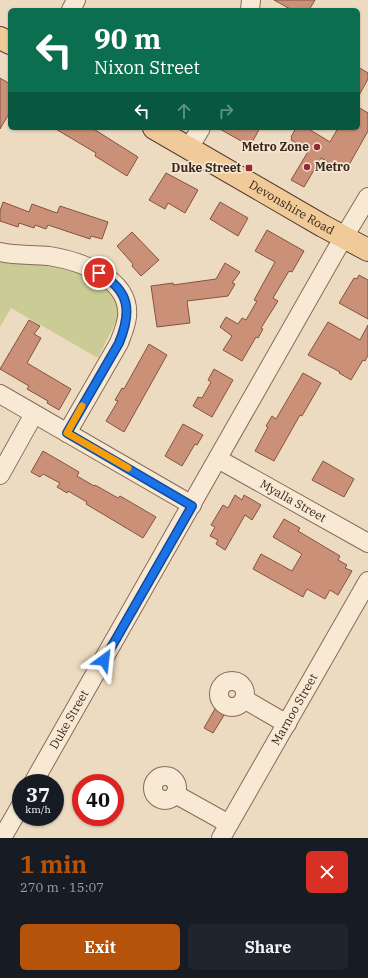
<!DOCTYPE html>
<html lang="en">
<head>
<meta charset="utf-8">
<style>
	body { margin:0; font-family:"IBM Plex Serif",serif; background:#20242c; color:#f1f3f6; height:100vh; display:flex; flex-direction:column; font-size:15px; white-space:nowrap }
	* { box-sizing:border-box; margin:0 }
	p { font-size:13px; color:#9ea1a6 }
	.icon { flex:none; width:22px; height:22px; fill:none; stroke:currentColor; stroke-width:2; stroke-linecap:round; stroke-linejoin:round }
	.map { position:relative; height:838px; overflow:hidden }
	.side { display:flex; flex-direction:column; background:#171b24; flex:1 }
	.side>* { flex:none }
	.hud { position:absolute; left:8px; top:8px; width:352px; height:122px; border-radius:6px; box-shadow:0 1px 3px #0004; background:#0b6e4f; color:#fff; overflow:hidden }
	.speed { position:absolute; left:12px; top:774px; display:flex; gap:8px; font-size:20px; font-weight:700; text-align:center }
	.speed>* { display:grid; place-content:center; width:52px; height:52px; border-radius:50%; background:#171b24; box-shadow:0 1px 3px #0004; line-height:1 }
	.speed small { font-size:10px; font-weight:400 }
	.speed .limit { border:6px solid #d22; background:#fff; color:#111 }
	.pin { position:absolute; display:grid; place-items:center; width:34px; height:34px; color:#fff; margin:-17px; border:2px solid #fff; border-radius:50%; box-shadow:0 1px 4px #0007 }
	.me { position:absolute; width:44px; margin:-22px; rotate:30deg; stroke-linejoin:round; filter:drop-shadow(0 0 3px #0008) }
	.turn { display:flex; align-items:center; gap:14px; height:84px; padding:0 20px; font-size:18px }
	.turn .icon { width:52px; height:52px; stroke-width:2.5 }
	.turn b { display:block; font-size:28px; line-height:34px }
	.lanes { display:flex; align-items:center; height:38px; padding:0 20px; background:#0003; justify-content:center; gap:20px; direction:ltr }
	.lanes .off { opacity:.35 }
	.round { display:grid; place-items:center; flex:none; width:42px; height:42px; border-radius:6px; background:#20242c }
	.headline { display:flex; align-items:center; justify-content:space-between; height:68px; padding:0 20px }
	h1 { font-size:24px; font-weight:800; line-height:30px; color:#b45309 }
	.cta { display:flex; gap:8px; margin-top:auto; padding:8px 20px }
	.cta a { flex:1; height:46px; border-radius:6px; background:#b45309; color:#fff; font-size:16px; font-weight:800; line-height:46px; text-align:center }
	.cta a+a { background:#20242c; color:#f1f3f6 }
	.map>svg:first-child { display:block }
</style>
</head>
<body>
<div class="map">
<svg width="368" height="838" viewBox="0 0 368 838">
	<rect width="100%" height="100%" fill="#eddbc1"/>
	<path fill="#cbcb96" d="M0,259L44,263L87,274L115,293L120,313L98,358L11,308L0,327Z"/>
	<path fill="#cb9178" stroke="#85533f" d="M274,0H315L309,10H292Z
		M358,67L368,73V79L358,97Z
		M0,78L10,84V112L0,129Z
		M358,107L368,113V131L345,172L321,158L304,187L291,180L309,150L291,140L292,138L291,137L296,128H307L330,142L338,128H358Z
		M54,128H92L138,157L127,176L95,156L96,153Z
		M218,128H260L250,146Z
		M166,173L198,190L185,213L168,203L165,209L149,200Z
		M3,202L29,212L32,204L57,213L60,206L108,222L102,239L91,236L90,239L48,225L46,229L35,225L34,228L19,223L18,227L0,221V211Z
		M220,202L248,218L238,236L210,219Z
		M267,230L304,251L292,272L289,271L273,298L278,301L261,328L263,329L258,338L256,337L242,361L223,350L232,336L220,327L226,317L238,324L242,318L246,320L257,301L254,300L275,262L255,251Z
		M132,232L159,260L141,276L132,266L133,264L117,246Z
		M225,263L240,272L232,283L235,284L228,296L187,301L190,323L157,327L151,286L173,283V285L216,279Z
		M359,275L368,280V319L339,303L354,278L357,279Z
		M29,320L40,326L34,334L41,338L27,363L71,389L59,410L47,403L48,401L27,389L29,386L0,369Z
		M328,322L360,340L368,325V355L365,361L363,360L351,380L339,373L340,372L308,355Z
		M149,344L167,355L124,432L106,421L118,401L115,400L122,388L124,389Z
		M214,369L233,380L212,417L193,406L198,397L202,398L211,382L208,380Z
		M303,373L321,383L302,416L300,415L274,461L255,451L268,427L266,426L272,416L276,419Z
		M183,424L203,435L197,445L195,444L182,466L165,456Z
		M43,451L79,472L77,476L94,486L95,485L118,498L120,496L156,517L143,538L86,504L87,502L68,491L67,493L57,487L60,483L43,474L40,477L31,472Z
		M323,461L354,479L344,497L312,480Z
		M235,495L242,500L244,495L261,505L252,520L245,515L225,550L216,544L218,540L210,536L215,527L211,525L223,505L228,508Z
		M284,519L300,528L298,531L340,556L338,560L347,565L345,568L352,571L338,595L330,590L325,599L307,589L303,597L253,569L261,554L292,571L302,554L273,537Z
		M216,707L226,712L213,733L204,728Z"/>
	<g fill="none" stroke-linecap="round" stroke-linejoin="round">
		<defs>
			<g id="minor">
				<path d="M71,10L76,0"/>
				<path d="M250,10L251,0"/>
				<path d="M189,148L201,128"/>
				<path d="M0,252C16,256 33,254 49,256C80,261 131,278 127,317C126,326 122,335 119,343L67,433"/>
				<path d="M0,394L192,505"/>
				<path id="s1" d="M218,459L368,543"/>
				<path d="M0,475L34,414"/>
				<circle cx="232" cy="694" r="13"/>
				<path d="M244,699L287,724"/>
				<circle cx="165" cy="788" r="12"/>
				<path id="s2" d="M33,783L335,252L368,197"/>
				<path d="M175,794L229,824"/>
				<path d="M2,838L21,805"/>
				<path id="s3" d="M221,838L368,581"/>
			</g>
			<g id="major">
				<path d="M0,38L10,43"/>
				<path id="s4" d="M154,128L323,226L368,250"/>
			</g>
		</defs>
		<use href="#minor" stroke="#866c59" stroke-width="20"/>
		<use href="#major" stroke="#543b2e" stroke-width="24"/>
		<use href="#minor" stroke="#f8e9d4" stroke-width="18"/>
		<use href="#major" stroke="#f0cb99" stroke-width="22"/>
	</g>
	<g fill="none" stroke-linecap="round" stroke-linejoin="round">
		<defs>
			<path id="route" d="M99,273C130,291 132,311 119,343L67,433L192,506L104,660"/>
		</defs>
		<use href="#route" stroke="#114b97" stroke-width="10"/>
		<use href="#route" stroke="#1a73e8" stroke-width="7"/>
		<path stroke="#f59e0b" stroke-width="7" d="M82,406L67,433L128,468"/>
	</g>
	<g fill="#942a37" stroke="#f5e6d1" stroke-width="1.5">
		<circle cx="317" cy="147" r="4"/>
		<circle cx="307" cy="167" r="4"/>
		<rect x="245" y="164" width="8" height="8" rx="2"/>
	</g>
	<g text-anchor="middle" stroke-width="3.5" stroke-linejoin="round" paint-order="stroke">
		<g font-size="12" font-weight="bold" fill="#36261d" stroke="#f5e6d1" text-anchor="end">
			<text x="309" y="151">Metro Zone</text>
			<text x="315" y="171" text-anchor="start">Metro</text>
			<text x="241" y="172">Duke Street</text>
		</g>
		<g font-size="12" fill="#36261d" stroke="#f5e6d1">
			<text dy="4" stroke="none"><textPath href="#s4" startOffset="159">Devonshire Road</textPath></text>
			<text dy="4" stroke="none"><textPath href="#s1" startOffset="86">Myalla Street</textPath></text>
			<text dy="4" stroke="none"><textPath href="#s3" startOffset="148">Marnoo Street</textPath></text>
			<text dy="4" stroke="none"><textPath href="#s2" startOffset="73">Duke Street</textPath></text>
		</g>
	</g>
</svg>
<div class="speed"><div>37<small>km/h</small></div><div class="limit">40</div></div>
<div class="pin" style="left:99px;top:273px;background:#d93025"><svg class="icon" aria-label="arrive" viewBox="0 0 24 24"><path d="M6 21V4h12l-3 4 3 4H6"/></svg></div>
<svg class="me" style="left:104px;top:660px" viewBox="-20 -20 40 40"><path d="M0-17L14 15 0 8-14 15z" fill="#1a73e8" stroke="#fff" stroke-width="4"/></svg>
<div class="hud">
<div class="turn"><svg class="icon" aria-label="left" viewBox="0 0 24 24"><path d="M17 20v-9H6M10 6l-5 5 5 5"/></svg><div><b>90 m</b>Nixon Street</div></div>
<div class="lanes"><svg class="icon" aria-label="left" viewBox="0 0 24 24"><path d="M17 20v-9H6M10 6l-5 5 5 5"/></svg><svg class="icon off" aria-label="ahead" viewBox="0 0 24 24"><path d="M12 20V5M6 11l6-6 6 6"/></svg><svg class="icon off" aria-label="right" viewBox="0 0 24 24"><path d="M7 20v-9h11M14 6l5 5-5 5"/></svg></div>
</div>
</div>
<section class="side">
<div class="headline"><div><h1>1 min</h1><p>270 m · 15:07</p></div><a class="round" style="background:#d93025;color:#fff"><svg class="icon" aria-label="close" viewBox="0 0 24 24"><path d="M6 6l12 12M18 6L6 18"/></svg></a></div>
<div class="cta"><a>Exit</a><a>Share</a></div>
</section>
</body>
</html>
